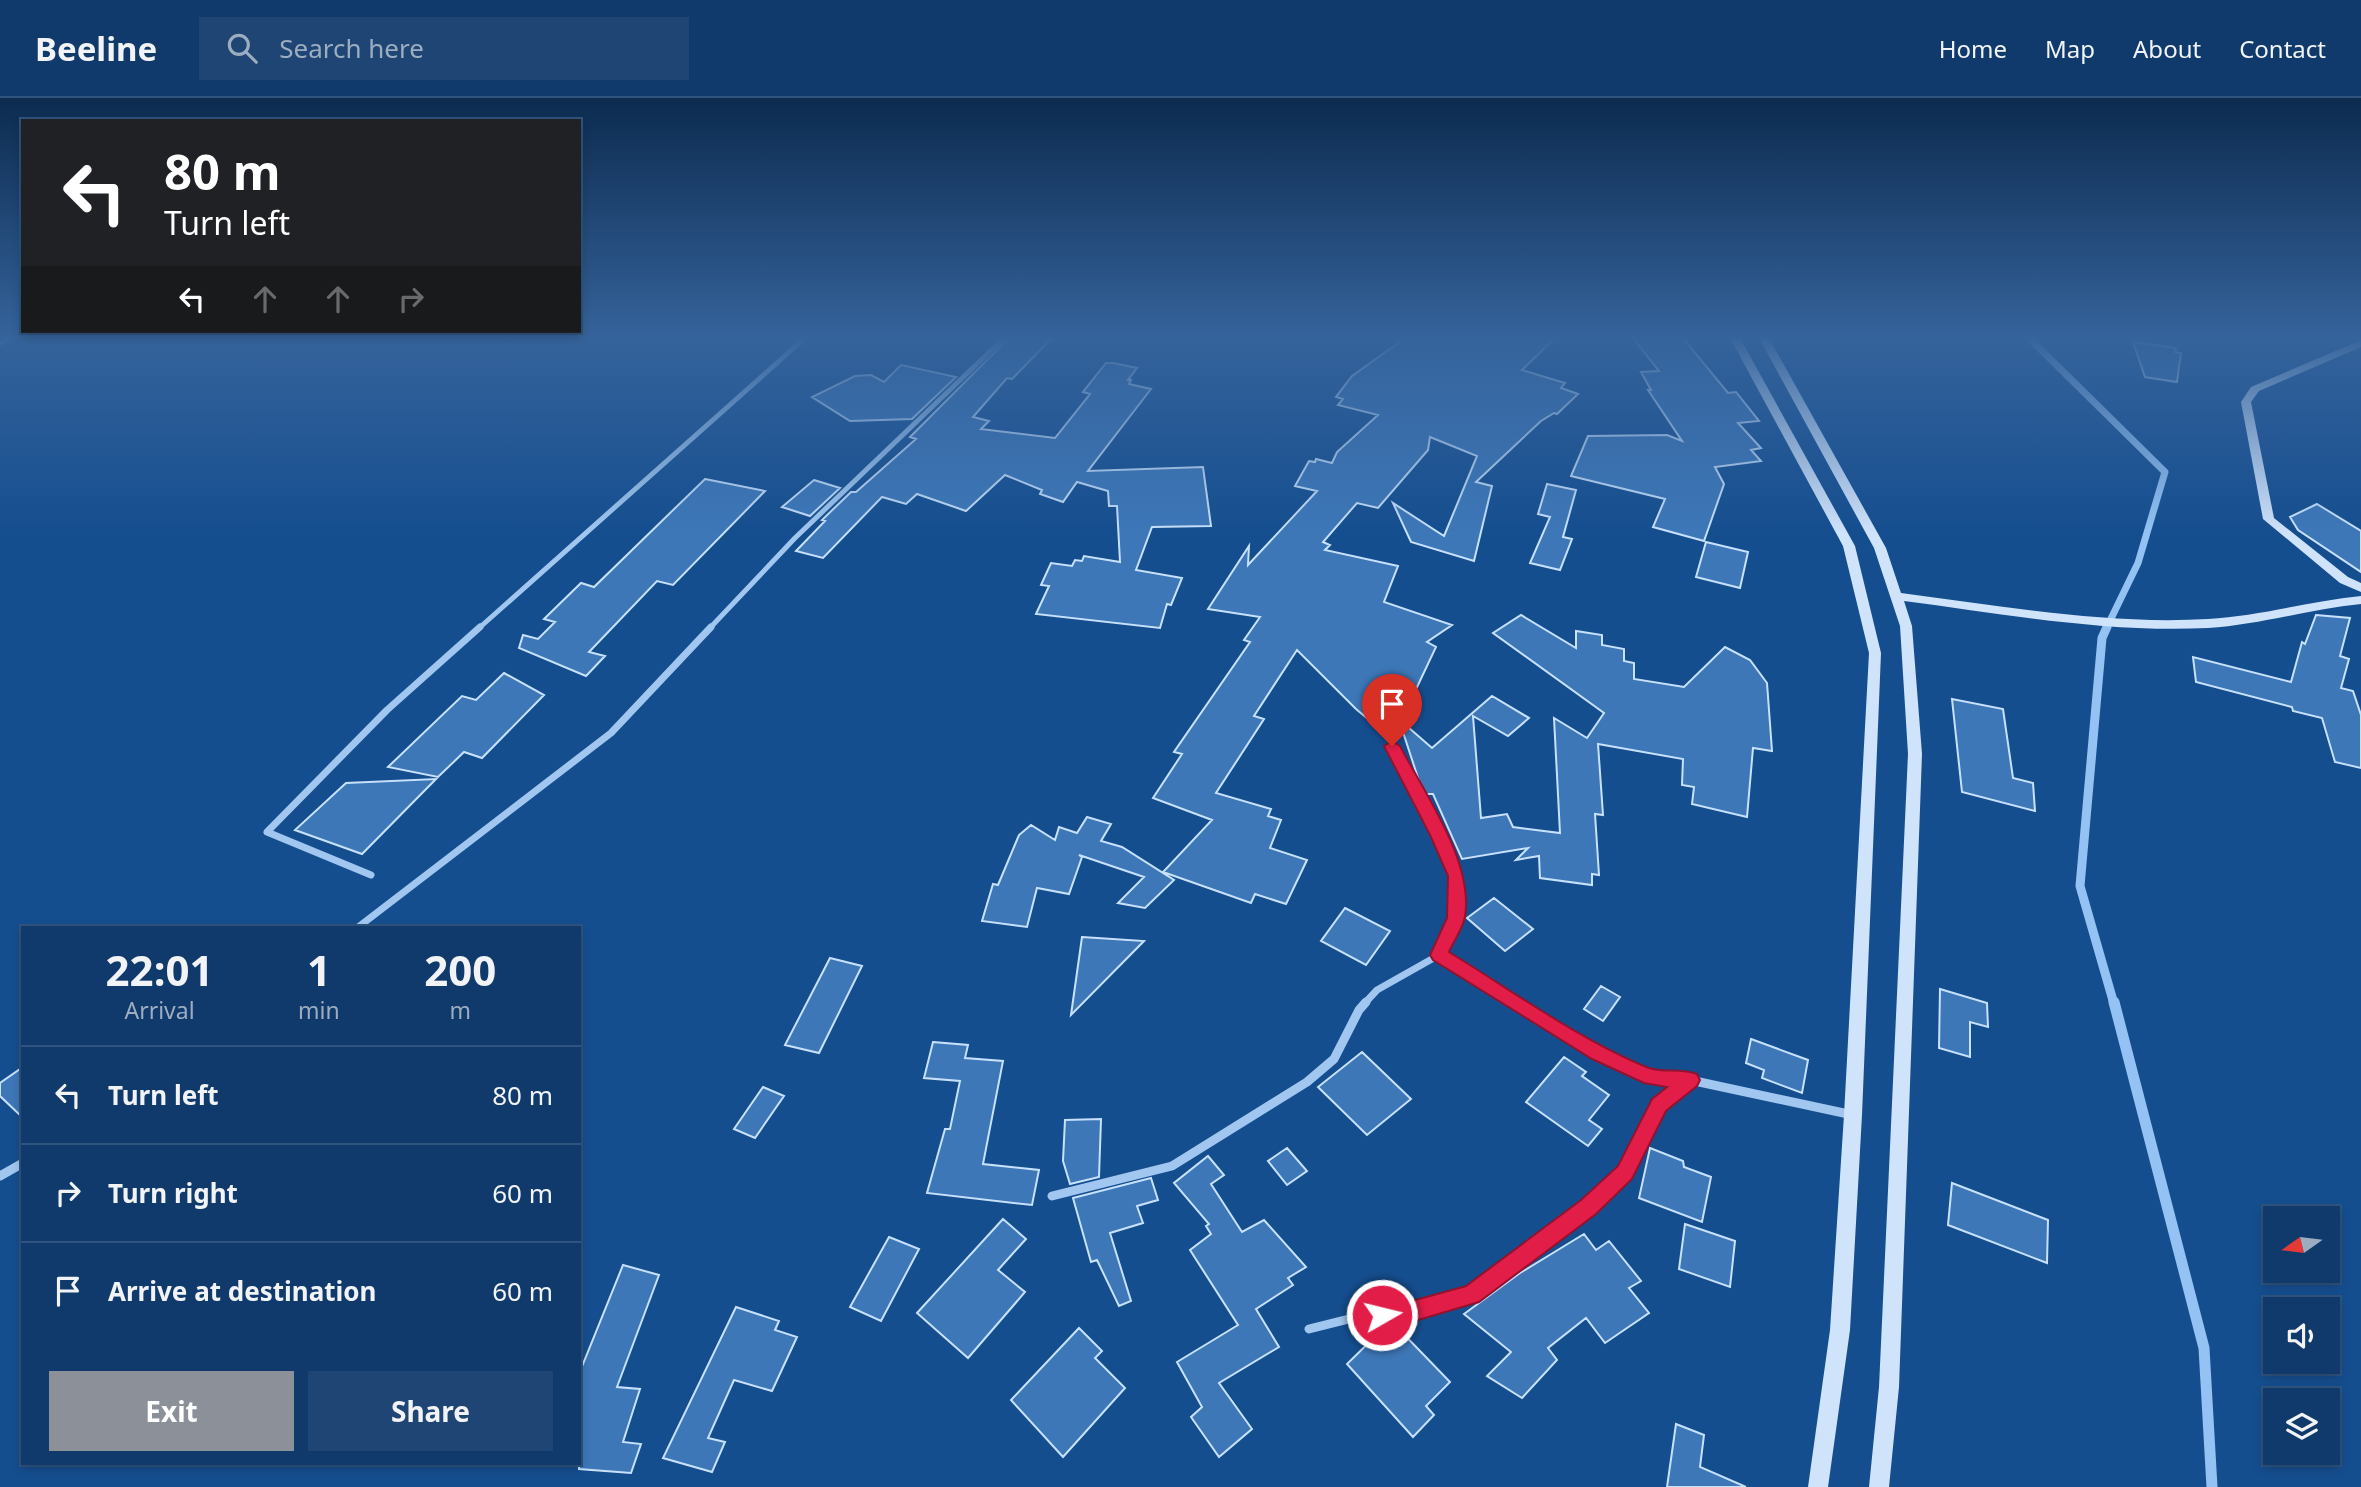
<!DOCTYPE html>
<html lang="en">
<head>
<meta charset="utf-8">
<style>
	body { margin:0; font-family:"Noto Sans",sans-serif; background:#1e4573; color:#f1f3f6; height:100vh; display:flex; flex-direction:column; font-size:26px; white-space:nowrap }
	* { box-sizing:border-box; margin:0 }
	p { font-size:23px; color:#9cadc1 }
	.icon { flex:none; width:38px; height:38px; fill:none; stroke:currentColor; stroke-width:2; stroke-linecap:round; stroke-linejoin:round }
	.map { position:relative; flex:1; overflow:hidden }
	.sheet { position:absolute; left:21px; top:828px; width:560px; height:539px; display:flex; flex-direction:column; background:#103a6b; border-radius:0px; box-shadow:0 4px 10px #0003,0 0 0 2px #30547e }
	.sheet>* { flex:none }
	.top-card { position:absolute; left:21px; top:21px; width:560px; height:214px; border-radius:0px; box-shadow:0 4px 10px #0003,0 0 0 2px #30547e; background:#202124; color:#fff; overflow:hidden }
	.needle { width:46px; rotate:256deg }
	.tools { position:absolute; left:2263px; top:1108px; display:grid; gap:14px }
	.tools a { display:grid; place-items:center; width:77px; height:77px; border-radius:0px; background:#103a6b; box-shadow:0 4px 10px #0003,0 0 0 2px #30547e; font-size:35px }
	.pin { position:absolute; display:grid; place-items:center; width:60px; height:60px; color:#fff; margin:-72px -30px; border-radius:50% 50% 50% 0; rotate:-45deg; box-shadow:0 0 7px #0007 }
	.pin .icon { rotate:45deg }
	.me { position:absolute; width:77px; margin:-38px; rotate:82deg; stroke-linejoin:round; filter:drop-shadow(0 0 5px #0008) }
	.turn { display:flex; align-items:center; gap:24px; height:147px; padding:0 28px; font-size:32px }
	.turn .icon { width:91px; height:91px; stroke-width:2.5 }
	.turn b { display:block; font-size:49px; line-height:60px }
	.lanes { display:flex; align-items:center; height:66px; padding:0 28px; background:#0003; justify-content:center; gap:35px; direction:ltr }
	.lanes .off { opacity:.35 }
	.eta { display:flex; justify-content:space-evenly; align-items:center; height:119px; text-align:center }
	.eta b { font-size:42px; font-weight:700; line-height:49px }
	.primary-button { display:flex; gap:14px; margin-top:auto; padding:14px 28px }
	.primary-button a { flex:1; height:80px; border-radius:0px; background:#8c9099; color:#fff; font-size:28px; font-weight:700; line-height:80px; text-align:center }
	.primary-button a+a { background:#1e4573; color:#f1f3f6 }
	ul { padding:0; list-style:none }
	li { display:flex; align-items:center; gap:21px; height:98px; padding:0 28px; border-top:2px solid #30547e }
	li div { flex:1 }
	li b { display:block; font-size:26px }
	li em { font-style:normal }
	header { display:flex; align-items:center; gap:42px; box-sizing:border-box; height:98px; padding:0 35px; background:#103a6b; border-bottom:2px solid #30547e }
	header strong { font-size:33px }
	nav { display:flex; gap:38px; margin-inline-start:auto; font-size:24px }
	.search { width:490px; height:63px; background:#1e4573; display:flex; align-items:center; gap:18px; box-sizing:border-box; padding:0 24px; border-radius:0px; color:#9cadc1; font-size:26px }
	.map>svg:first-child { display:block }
</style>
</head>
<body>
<header>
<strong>Beeline</strong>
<div class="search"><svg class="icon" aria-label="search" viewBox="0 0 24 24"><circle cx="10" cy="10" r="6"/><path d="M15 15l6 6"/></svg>Search here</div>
<nav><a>Home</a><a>Map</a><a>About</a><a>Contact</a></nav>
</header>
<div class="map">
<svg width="2361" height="1389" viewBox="0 0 2361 1389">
	<rect width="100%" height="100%" fill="#154e8f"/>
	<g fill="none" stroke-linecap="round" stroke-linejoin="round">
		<path stroke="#93c2f3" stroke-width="7" d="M2029,240L2165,374L2138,465L2106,531"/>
		<path stroke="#93c2f3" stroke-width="9" d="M2107,529L2102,540L2080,788L2114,906"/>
		<path stroke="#93c2f3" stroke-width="11" d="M2114,904L2204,1250L2212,1389"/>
	</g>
	<path fill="#3d77b8" stroke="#c8e1fb" stroke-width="2" d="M1009,240H1052L1012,281L1007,280L973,319L989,323L981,331L1055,340L1090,296L1083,294L1106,265H1113L1137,270L1128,282H1131L1129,286L1151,291L1088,373L1203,369L1211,428L1152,429L1136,472L1182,480L1171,507L1167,506L1160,530L1036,516L1049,488L1041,487L1051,465L1072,468L1075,462L1082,463L1084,458L1120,464L1117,408H1109L1108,393L1077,384L1063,404L1040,396L1042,392L1005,377L966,413L917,396L906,406L882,399L823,460L796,453L825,423L822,422L851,394H856L916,341L910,339Z
		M1405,240H1555L1522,272L1565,285L1561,290L1578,296L1557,316L1554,315L1541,323L1476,384L1492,388L1474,463L1411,444L1393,405L1444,438L1477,358L1430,339L1428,352L1378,410L1357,405L1323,444L1330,447L1325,452L1398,468L1384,504L1452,527L1427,544L1436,549L1401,623L1432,650L1492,598L1529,620L1508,638L1473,618L1481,720L1507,716L1513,729L1560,735L1554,620L1587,640L1604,615L1493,535L1521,517L1576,550V533L1602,537V547L1624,551V563L1634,565V581L1684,589L1725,549L1750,562L1767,585L1772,653L1753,650L1747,719L1692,706L1694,689L1682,687L1683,661L1598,646L1603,717L1595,716L1599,777L1592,776V787L1540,780L1539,758L1516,762L1528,750L1462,761L1433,696H1424L1421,689L1400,625L1397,632L1387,637L1356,611L1297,552L1254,618L1264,621L1216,695L1271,711L1268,718L1281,722L1270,750L1307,762L1286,806L1255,796L1251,805L1163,774L1212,722L1153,700L1182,656L1174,654L1250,544L1244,542L1260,519L1208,511L1249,448L1248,467L1317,393L1295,388L1309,363L1315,364L1316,361L1332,365L1337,354L1378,317L1338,307L1343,301L1336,299L1352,278Z
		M1633,240H1683L1728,295L1736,294L1759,323L1738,325L1761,350L1751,352L1761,363L1715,369L1724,386L1704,443L1653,429L1665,401L1571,378L1588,338L1667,337L1682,343L1648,292H1651L1641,274L1659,273Z
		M2133,244L2176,250L2175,254L2181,255L2177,284L2145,279Z
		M901,267L956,279L912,321L850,323L812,299L855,278L871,277L884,284Z
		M705,381L765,393L673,487L657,483L589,554L605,558L586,578L519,550L523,537L538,541L555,524L544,521L581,485L594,489Z
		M814,382L840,390L810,418L782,409Z
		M1547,386L1576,392L1563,439L1572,441L1560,472L1530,465L1550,419L1538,416Z
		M2317,406L2361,433V474L2298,432L2290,419Z
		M1706,444L1748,454L1740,490L1696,479Z
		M2316,517L2350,520L2340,558L2349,561L2341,590L2353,593L2361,617V670L2335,664L2322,620L2293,613L2292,609L2196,584L2193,559L2291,584L2302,544L2305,546Z
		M504,575L544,597L482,660L464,654L438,679L388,669L462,598L476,602Z
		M1952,601L2003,611L2013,680L2033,685L2035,713L1962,694Z
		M436,681L362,756L295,732L346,685Z
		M1087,719L1111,726L1101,743L1122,749L1174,782L1145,810L1118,805L1144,779L1079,757L1082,759L1069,796L1037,790L1027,829L982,823L993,786L998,787L1019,737L1031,727L1055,742L1059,729L1077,735Z
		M1494,800L1533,831L1505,853L1467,820Z
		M1345,810L1390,833L1366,867L1321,843Z
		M1082,839L1144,843L1071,917Z
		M830,860L862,868L819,955L785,947Z
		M1601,888L1620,899L1603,923L1584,911Z
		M1940,891L1987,905L1988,929L1970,924V959L1939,950Z
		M1751,941L1808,962L1802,995L1762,980L1764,972L1746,965Z
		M933,944L968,947L965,960L1003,963L983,1066L1039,1072L1032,1107L927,1095L945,1031H950L960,983L924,980Z
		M1362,954L1411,1001L1367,1037L1318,989Z
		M1564,959L1586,974L1582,978L1609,997L1589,1022L1602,1031L1588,1048L1526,1004Z
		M23,969V1020L0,998V985Z
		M763,989L784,998L755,1040L734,1031Z
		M1101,1021L1099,1079L1070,1086L1063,1063L1065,1022Z
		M1287,1050L1307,1073L1287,1087L1268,1063Z
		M1650,1050L1683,1063L1684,1069L1711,1079L1702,1124L1639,1100Z
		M1208,1058L1224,1077L1211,1086L1242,1134L1264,1122L1306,1169L1288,1180L1293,1187L1256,1211L1279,1249L1219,1285L1252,1331L1219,1359L1191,1319L1202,1309L1177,1264L1238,1227L1190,1152L1211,1136L1206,1128L1209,1126L1174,1085Z
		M1151,1080L1158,1102L1137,1108L1143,1125L1110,1135L1131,1203L1119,1208L1097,1162L1091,1164L1073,1100Z
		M1952,1085L2048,1122L2047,1165L1948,1127Z
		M1003,1121L1026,1141L998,1172L1025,1194L968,1260L917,1215Z
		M1685,1126L1735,1143L1730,1189L1679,1171Z
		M1584,1136L1596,1152L1609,1143L1641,1183L1629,1190L1649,1215L1605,1245L1586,1220L1548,1250L1557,1262L1522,1300L1487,1278L1511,1254L1464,1216L1520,1175Z
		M889,1139L919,1151L881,1223L850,1209Z
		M623,1167L659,1177L617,1289L640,1291L623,1344L641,1346L631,1375L579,1371V1276Z
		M736,1209L779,1223L775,1232L797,1239L772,1293L734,1282L708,1340L725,1344L712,1374L663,1360Z
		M1391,1223L1450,1284L1426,1308L1434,1317L1413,1339L1347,1266Z
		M1079,1230L1102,1253L1095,1260L1125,1290L1063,1359L1011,1302Z
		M1676,1326L1704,1337L1700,1369L1746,1389H1667Z"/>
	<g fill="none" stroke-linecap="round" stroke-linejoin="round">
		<path stroke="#a1c7f0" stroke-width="5" d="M0,245L10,240
			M478,531L805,240
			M709,531L795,440L1004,240"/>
		<path stroke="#a1c7f0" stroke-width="7" d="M371,777L267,734L387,612L480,529
			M357,830L611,635L711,529
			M1439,857L1519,906
			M1364,906L1377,892L1439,857L1456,820V778L1439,737L1392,648"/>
		<path stroke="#a1c7f0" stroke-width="9" d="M1516,904L1599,955L1651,979L1690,982L1853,1017
			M0,1078L23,1065
			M1052,1098L1172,1068L1307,984L1334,961L1359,912L1366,904
			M1309,1231L1357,1219L1408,1214L1472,1197L1589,1109L1625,1075L1659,1007L1690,982"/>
		<path fill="#cfe3fb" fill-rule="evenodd" d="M1730,240H1740L1855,448L1881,555L1862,1017L1850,1232L1828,1389H1808L1830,1232L1844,1017L1869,555L1843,448Z
			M1759,240H1769L1886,450L1901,495C2002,508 2106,527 2208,521C2260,518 2310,503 2361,498V506C2310,511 2259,527 2208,530C2106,535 2004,516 1904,503L1912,528L1922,656L1899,1289L1889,1389H1869L1879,1289L1908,656L1900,528L1874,450Z
			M2361,242V249L2259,293L2251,304L2274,420L2348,479L2361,485V494L2340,485L2263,421L2241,304L2251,289Z"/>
	</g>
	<linearGradient id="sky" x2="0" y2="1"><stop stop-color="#0c2b4f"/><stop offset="0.55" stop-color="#35639b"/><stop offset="1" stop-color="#35639b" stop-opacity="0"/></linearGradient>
	<rect width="2361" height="435" fill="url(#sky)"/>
	<path fill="#e11d48" stroke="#92132f" stroke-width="2" d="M1392,643L1400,648C1425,696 1474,764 1465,819C1463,830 1454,843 1449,854C1511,892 1583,944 1649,970C1664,975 1682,970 1697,976L1700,982L1697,988L1666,1013L1632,1081L1596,1116L1479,1204L1408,1225L1382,1227L1375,1224L1372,1217L1375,1209L1408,1204L1466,1188L1581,1102L1618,1068L1652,1001L1667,989L1644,985L1592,961L1433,862L1430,857L1447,820L1448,778L1430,737L1384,648Z"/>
</svg>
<div class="tools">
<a><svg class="needle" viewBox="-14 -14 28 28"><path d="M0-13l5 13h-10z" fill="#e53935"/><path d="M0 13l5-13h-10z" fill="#9cadc1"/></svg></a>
<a><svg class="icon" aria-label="sound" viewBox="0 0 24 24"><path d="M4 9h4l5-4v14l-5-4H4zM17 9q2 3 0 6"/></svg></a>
<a><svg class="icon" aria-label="layers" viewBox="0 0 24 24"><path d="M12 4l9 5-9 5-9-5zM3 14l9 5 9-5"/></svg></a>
</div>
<div class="pin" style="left:1392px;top:648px;background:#d93025"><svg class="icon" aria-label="arrive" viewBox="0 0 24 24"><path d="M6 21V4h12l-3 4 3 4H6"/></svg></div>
<svg class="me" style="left:1382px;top:1217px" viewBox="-20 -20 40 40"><circle r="17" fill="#e11d48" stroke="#fff" stroke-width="3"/><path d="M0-11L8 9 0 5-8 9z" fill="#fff"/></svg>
<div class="top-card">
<div class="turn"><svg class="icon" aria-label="left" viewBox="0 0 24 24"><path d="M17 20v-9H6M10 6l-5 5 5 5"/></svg><div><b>80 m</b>Turn left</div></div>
<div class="lanes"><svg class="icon" aria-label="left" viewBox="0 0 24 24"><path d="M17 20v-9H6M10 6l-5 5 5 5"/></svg><svg class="icon off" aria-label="ahead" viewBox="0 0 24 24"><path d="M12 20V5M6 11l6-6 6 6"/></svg><svg class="icon off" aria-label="ahead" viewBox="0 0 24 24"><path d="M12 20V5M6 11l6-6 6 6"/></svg><svg class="icon off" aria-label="right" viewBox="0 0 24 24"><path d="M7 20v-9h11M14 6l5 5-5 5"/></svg></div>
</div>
<section class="sheet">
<div class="eta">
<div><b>22:01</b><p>Arrival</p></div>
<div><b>1</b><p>min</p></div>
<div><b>200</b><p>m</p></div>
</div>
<ul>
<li><svg class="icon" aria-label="left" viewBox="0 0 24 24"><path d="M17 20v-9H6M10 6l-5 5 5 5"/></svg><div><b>Turn left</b></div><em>80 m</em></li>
<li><svg class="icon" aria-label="right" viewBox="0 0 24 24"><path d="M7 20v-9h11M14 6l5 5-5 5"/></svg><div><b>Turn right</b></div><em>60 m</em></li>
<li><svg class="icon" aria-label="arrive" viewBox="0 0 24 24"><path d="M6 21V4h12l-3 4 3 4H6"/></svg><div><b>Arrive at destination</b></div><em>60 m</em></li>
</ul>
<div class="primary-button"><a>Exit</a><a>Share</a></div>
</section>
</div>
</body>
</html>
